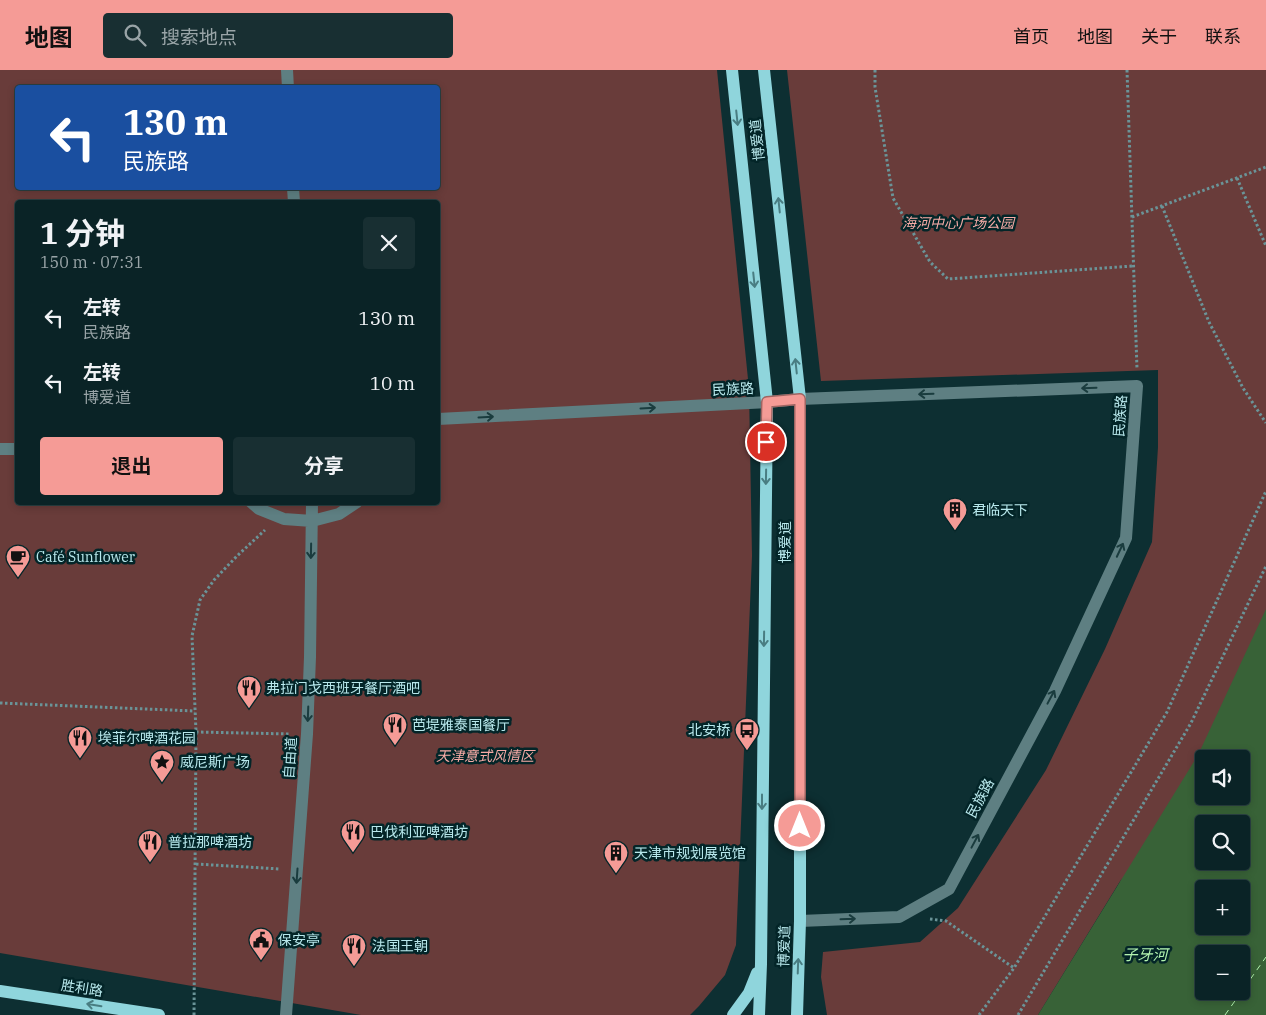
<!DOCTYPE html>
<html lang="zh">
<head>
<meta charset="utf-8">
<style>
	body { margin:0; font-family:"IBM Plex Serif","Noto Sans SC",serif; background:#182f32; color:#f1f3f6; height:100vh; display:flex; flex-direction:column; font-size:19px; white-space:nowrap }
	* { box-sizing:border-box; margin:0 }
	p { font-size:16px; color:#99a4a7 }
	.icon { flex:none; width:28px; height:28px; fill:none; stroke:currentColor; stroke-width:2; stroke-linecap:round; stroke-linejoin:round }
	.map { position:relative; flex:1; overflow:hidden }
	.sheet { position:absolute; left:15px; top:130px; width:425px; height:305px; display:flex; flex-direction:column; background:#0a2326; border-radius:5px; box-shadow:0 2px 8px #0003,0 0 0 1px #2a4043 }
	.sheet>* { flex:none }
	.guide { position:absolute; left:15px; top:15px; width:425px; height:105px; border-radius:5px; box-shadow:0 2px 8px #0003,0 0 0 1px #2a4043; background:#1a4fa0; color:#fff; overflow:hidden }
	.controls { position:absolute; left:1195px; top:680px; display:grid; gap:10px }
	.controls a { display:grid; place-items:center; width:55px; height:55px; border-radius:5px; background:#0a2326; box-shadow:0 2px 8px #0003,0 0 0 1px #2a4043; font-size:25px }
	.pin { position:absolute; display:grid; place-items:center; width:42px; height:42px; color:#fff; margin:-21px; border:2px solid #fff; border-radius:50%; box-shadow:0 1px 5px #0007 }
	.me { position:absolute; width:55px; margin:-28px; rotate:0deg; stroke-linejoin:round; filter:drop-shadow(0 0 4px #0008) }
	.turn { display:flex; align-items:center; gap:18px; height:105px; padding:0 25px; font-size:22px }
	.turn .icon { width:65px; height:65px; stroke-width:2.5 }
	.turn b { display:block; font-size:35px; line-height:42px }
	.round { display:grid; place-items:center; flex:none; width:52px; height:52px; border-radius:5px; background:#182f32 }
	.summary { display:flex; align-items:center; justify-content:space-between; height:85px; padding:0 25px }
	h1 { font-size:30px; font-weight:700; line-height:38px }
	.action { display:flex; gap:10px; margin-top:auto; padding:10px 25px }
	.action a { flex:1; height:58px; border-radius:5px; background:#f59b96; color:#111; font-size:20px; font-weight:700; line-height:58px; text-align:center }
	.action a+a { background:#182f32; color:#f1f3f6 }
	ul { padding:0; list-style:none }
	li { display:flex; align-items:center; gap:15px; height:65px; padding:0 25px }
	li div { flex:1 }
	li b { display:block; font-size:19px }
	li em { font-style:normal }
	header { display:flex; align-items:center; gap:30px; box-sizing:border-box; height:70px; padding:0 25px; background:#f59b96; color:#111 }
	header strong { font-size:24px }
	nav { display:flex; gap:28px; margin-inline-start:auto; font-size:18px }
	.search { width:350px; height:45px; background:#182f32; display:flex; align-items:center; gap:12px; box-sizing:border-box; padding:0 18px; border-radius:5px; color:#99a4a7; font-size:19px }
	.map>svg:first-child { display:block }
</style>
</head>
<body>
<header>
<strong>地图</strong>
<div class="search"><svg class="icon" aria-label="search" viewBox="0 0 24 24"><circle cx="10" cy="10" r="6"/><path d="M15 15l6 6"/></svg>搜索地点</div>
<nav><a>首页</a><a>地图</a><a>关于</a><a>联系</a></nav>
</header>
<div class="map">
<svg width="1266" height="945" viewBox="0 0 1266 945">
	<rect width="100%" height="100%" fill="#0d2f32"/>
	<path fill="#693c3a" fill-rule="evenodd" d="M0,0H717L749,319L752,486L736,875L725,905L699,936L690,945H361L0,883ZM18,18H438V118H18ZM18,132H438V432H18Z
		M787,0H1266V945H1054L1122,808L1038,945H827L821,907L823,882L920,872L958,838L1046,700L1105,579L1152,472L1158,377V300L821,311ZM1204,689H1241V726H1204ZM1204,754H1241V791H1204ZM1204,819H1241V856H1204ZM1204,884H1241V921H1204Z"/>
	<path fill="#386237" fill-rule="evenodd" d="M1266,539V945H1038L1198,685ZM1204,689H1241V726H1204ZM1204,754H1241V791H1204ZM1204,819H1241V856H1204ZM1204,884H1241V921H1204Z"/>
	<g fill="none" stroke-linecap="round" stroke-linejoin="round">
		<path stroke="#b3f4af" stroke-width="1" stroke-dasharray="6 5" stroke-linecap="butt" d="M1225,945L1266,887"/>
		<path stroke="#6a9498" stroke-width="3" stroke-dasharray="2.5 2.5" stroke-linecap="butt" d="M875,0V17L893,128L930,192L948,209L1133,196
			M1127,0L1137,299
			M1237,108L1266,176
			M1162,136L1209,252L1243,318L1266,353
			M1132,147L1266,97
			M0,633L195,641
			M196,662L291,664
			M196,794L280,799
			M930,849L946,851L1014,898
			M194,945L196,662L192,566L200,530L214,510L237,486L265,460
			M979,945L1014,898L1167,642L1266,421
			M1018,945L1191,653L1266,496"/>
		<path stroke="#5e7f82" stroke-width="12" d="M287,0L288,18
			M293,118L294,132
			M438,349L767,332L800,329L1137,316L1126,468L1055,621L949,819L899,847L800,851
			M0,379H18
			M251,432L259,439L284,449L312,451L339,444L357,432
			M286,945L307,664L310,587L312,432"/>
		<path stroke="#8fd5dc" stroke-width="12" d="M732,0L767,332L761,894L759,945
			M764,0L800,329V851L797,945
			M0,921L159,945
			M733,945L749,923L757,903"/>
	</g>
	<defs><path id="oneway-shaft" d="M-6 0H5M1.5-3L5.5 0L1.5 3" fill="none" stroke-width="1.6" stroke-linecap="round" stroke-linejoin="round" transform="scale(1.25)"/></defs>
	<g stroke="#497d82">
		<use href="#oneway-shaft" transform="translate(737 48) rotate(84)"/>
		<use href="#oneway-shaft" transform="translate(779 135) rotate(-96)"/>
		<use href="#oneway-shaft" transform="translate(754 210) rotate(84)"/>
		<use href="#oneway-shaft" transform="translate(796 296) rotate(-96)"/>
		<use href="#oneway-shaft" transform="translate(766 407) rotate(91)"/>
		<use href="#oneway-shaft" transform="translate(764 569) rotate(91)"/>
		<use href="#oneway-shaft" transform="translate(762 732) rotate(90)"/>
		<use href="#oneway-shaft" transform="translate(798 896) rotate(-88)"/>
		<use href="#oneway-shaft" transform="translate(94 935) rotate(-171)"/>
	</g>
	<g stroke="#1a3c3e">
		<use href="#oneway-shaft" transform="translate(1089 318) rotate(178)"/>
		<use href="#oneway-shaft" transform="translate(926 324) rotate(178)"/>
		<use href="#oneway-shaft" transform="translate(648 338) rotate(-3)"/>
		<use href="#oneway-shaft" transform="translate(486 347) rotate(-3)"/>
		<use href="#oneway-shaft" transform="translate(1120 480) rotate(-65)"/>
		<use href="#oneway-shaft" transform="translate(311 481) rotate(91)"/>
		<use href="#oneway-shaft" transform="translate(1051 627) rotate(-62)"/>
		<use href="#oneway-shaft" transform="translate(308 644) rotate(92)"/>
		<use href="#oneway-shaft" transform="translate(975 771) rotate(-62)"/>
		<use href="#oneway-shaft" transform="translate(297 806) rotate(94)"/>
		<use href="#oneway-shaft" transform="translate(848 849) rotate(-2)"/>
	</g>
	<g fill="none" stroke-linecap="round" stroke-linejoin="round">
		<defs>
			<path id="route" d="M766,372L767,332L800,329V756"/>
		</defs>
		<use href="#route" stroke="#9f6562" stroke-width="12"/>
		<use href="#route" stroke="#f59b96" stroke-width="9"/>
	</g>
	<defs>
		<symbol id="building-pin" viewBox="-11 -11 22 30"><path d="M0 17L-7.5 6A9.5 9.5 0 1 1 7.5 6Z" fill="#f59b96" stroke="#032528"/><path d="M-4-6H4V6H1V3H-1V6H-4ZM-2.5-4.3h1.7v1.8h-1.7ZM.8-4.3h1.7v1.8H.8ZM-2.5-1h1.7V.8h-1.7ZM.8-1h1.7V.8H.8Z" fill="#111"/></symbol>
		<symbol id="cafe-pin" viewBox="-11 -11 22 30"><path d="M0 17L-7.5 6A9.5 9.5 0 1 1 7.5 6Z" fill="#f59b96" stroke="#032528"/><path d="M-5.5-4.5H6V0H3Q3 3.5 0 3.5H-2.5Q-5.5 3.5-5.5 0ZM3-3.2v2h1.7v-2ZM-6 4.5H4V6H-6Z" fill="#111"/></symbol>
		<symbol id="restaurant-pin" viewBox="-11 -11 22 30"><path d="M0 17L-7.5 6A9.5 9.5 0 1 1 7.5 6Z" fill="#f59b96" stroke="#032528"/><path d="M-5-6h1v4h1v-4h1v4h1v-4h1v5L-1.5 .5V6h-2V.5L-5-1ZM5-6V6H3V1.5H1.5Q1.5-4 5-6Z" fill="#111"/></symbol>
		<symbol id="bus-pin" viewBox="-11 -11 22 30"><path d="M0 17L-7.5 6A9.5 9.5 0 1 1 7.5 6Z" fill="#f59b96" stroke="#032528"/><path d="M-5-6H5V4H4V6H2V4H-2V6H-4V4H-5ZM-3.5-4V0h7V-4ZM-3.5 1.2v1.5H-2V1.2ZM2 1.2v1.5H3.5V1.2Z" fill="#111"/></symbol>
		<symbol id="sight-pin" viewBox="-11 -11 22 30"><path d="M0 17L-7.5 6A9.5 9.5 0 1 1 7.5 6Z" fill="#f59b96" stroke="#032528"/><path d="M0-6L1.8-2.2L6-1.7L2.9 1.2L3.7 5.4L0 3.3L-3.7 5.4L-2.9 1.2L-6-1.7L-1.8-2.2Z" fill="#111"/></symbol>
		<symbol id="civic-pin" viewBox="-11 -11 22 30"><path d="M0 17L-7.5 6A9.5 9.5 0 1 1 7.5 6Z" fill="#f59b96" stroke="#032528"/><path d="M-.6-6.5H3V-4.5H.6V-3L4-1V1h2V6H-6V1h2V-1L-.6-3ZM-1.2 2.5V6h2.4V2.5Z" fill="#111"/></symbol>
	</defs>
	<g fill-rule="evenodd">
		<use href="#building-pin" x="941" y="426" width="28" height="38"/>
		<use href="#cafe-pin" x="4" y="473" width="28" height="38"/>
		<use href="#restaurant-pin" x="235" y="604" width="28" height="38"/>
		<use href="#restaurant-pin" x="381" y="641" width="28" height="38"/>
		<use href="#bus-pin" x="733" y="646" width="28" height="38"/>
		<use href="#restaurant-pin" x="66" y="654" width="28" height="38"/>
		<use href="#sight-pin" x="148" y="678" width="28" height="38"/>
		<use href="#restaurant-pin" x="339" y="748" width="28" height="38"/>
		<use href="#restaurant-pin" x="136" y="758" width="28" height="38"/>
		<use href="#building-pin" x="602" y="769" width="28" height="38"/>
		<use href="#civic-pin" x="247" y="856" width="28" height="38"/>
		<use href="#restaurant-pin" x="340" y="862" width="28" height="38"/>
	</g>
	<g text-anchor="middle" stroke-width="5" stroke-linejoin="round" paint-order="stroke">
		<g font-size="14" fill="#b8e8ec" stroke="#032528">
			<text transform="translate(757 70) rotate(-96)" y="5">博爱道</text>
			<text transform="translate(733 319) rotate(-3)" y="5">民族路</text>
			<text transform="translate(1120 346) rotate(-86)" y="5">民族路</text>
			<text transform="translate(785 472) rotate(-90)" y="5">博爱道</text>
			<text transform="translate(290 688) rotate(-86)" y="5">自由道</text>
			<text transform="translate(980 728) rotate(-62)" y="5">民族路</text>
			<text transform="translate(784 876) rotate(-88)" y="5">博爱道</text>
			<text transform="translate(82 918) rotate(9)" y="5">胜利路</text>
		</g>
		<g font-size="14" font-style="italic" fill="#f7aba6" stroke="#032528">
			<text x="958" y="158">海河中心广场公园</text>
			<text x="485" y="691">天津意式风情区</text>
		</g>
		<g font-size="14" fill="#b8e8ec" stroke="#032528" text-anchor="start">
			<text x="972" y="445">君临天下</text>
			<text x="36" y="492">Café Sunflower</text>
			<text x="266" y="623">弗拉门戈西班牙餐厅酒吧</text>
			<text x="412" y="660">芭堤雅泰国餐厅</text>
			<text x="730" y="665" text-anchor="end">北安桥</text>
			<text x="98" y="673">埃菲尔啤酒花园</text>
			<text x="180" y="697">威尼斯广场</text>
			<text x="370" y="767">巴伐利亚啤酒坊</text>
			<text x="168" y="777">普拉那啤酒坊</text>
			<text x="634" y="788">天津市规划展览馆</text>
			<text x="278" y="875">保安亭</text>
			<text x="372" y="881">法国王朝</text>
		</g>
		<g font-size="15" font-style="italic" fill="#b3f4af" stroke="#032528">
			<text x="1145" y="890">子牙河</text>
		</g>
	</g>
</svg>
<div class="controls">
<a><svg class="icon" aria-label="sound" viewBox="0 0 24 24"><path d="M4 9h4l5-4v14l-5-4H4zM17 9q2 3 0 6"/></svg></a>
<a><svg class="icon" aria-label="search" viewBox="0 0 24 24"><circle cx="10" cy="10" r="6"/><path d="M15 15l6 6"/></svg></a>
<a>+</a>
<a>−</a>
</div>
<div class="pin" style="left:766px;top:372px;background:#d93025"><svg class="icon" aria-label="arrive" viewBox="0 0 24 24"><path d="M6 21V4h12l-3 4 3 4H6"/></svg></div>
<svg class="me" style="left:800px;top:756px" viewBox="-20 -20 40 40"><circle r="17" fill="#f59b96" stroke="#fff" stroke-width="3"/><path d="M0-11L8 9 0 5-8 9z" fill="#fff"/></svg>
<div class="guide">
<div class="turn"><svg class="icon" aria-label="left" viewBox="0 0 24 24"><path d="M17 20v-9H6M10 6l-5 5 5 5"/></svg><div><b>130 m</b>民族路</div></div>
</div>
<section class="sheet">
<div class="summary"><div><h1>1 分钟</h1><p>150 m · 07:31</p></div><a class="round"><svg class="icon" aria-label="close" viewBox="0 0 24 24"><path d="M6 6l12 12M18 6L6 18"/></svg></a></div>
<ul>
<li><svg class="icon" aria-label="left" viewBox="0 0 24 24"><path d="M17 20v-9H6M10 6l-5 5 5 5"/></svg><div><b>左转</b><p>民族路</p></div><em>130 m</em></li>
<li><svg class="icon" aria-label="left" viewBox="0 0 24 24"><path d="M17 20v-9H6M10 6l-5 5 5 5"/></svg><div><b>左转</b><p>博爱道</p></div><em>10 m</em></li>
</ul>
<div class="action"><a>退出</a><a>分享</a></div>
</section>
</div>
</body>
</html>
